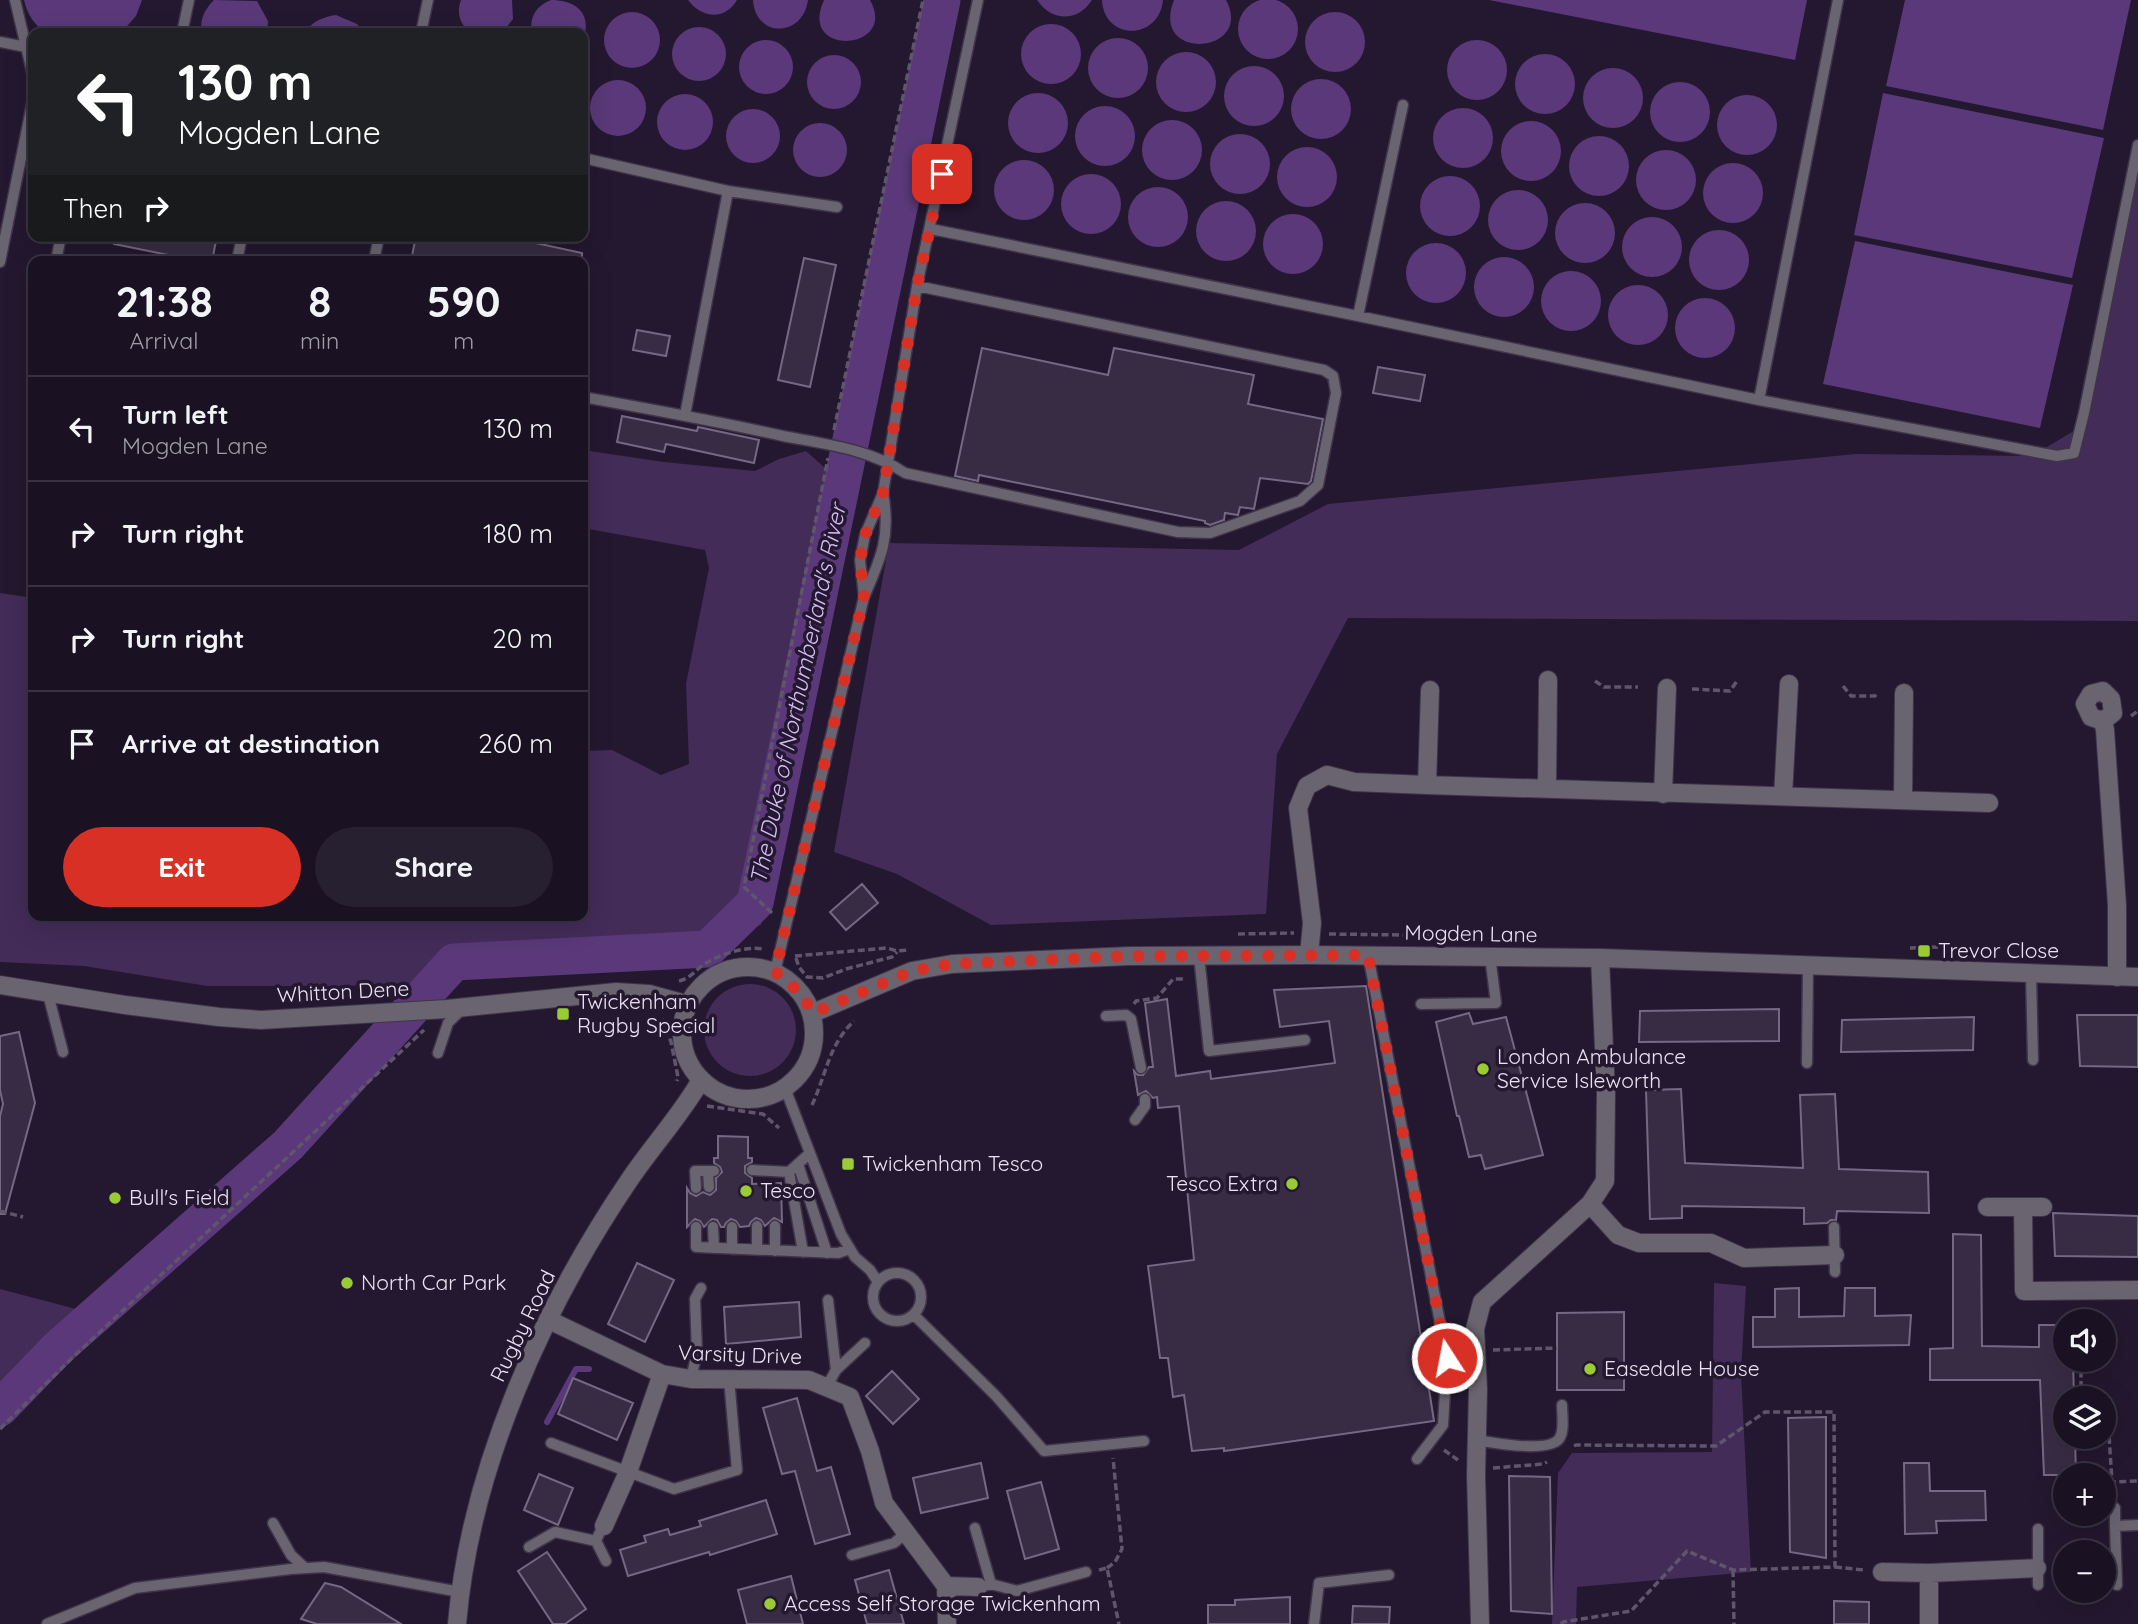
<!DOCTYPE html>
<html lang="en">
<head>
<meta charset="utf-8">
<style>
	body { margin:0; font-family:Quicksand,sans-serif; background:#272030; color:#f1f3f6; height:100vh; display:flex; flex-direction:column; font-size:26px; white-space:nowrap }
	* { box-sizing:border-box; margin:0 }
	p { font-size:23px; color:#9f9ea6 }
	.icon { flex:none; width:38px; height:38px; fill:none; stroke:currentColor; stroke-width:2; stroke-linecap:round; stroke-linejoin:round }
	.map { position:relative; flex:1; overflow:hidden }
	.sheet { position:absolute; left:28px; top:256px; width:560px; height:665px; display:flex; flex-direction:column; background:#1a1223; border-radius:14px; box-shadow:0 7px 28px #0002,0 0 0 2px #383241 }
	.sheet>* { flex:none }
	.hud { position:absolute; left:28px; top:28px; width:560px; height:214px; border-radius:14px; box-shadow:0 7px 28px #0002,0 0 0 2px #383241; background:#202124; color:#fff; overflow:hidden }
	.controls { position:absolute; left:2053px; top:1309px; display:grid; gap:14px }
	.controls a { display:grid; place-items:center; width:63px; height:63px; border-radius:50%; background:#1a1223; box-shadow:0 7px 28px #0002,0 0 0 2px #383241; font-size:35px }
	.pin { position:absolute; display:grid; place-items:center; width:60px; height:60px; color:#fff; margin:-30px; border-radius:14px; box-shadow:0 4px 10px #0006 }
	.me { position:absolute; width:77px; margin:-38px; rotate:349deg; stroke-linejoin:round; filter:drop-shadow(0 0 5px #0008) }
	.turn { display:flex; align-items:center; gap:24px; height:147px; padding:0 35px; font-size:32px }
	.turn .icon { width:91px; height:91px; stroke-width:2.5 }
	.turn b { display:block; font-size:49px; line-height:60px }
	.then { display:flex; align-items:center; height:66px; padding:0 35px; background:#0003; gap:14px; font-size:26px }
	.eta { display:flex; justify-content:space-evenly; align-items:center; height:119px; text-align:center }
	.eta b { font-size:42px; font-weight:800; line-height:49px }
	.cta { display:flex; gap:14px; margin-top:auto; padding:14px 35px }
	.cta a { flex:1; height:80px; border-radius:42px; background:#d93025; color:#fff; font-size:28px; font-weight:800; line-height:80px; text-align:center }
	.cta a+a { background:#272030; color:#f1f3f6 }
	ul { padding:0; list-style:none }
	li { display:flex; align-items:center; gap:21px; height:105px; padding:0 35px; border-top:2px solid #383241 }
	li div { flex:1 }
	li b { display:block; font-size:26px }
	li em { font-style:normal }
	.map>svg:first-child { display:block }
</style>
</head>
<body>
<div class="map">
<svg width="2138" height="1624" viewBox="0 0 2138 1624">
	<rect width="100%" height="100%" fill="#23182f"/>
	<path fill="#432c58" d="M2138,163V621L1348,618L1277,754L1266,914L991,925L897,874L834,852L889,543L1239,550L1328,504L1856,454L2032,456L2082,426Z
		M583,450L664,462L755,471L779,459L806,451L834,476L792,685L756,845L774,881L761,925L665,960L519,968L418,983L342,986H207L84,966L0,962V593L33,598V915H583V751L612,750L661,775L689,764L686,684L709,568L705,550L583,528Z
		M704 1030a46 46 0 1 1 92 0a46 46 0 1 1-92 0Z
		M1714,1283L1746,1286L1741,1372L1751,1572L1577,1587L1576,1624H1552L1558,1473L1572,1453L1712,1452Z
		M0,1289L76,1309L0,1383Z"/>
	<path fill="#5a3879" d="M1238 29a30 30 0 1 1 60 0a30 30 0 1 1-60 0Z
		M24,0H142L136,16L121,33H45C34,24 27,14 24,0Z
		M214,0L257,1L268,21L267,33H202C199,20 205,9 214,0Z
		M461,0H512L513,19L502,33H471C460,25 456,13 461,0Z
		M551,0C575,0 593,13 583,39V33H532C529,17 536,6 551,0Z
		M688,0H737C725,21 701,18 688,0Z
		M753,0H808C803,38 755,38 753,0Z
		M824,0H870C899,51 797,58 824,0Z
		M1037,0H1092C1078,22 1052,22 1037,0Z
		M1102,0H1163C1159,41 1104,41 1102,0Z
		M1174,0H1226C1255,54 1149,63 1174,0Z
		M1489,0H1807L1795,60Z
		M1905,0H2131L2103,130L1886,86Z
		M1305 42a30 30 0 1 1 60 0a30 30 0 1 1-60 0Z
		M604 40a28 28 0 1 1 56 0a28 28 0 1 1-56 0Z
		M336,15L357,24L364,33H305C312,21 323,17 336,15Z
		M1021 54a30 30 0 1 1 60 0a30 30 0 1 1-60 0Z
		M672 54a27 27 0 1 1 54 0a27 27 0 1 1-54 0Z
		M1088 68a30 30 0 1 1 60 0a30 30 0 1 1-60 0Z
		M739 67a27 27 0 1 1 54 0a27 27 0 1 1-54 0Z
		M1447 70a30 30 0 1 1 60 0a30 30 0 1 1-60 0Z
		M1156 82a30 30 0 1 1 60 0a30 30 0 1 1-60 0Z
		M1515 84a30 30 0 1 1 60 0a30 30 0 1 1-60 0Z
		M807 82a27 27 0 1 1 54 0a27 27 0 1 1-54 0Z
		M1224 96a30 30 0 1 1 60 0a30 30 0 1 1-60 0Z
		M1583 98a30 30 0 1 1 60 0a30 30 0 1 1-60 0Z
		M1291 109a30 30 0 1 1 60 0a30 30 0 1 1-60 0Z
		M590 108a28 28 0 1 1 56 0a28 28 0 1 1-56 0Z
		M1650 112a30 30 0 1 1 60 0a30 30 0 1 1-60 0Z
		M1008 123a30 30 0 1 1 60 0a30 30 0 1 1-60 0Z
		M1883,93L2104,138L2072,278L1854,235Z
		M657 122a28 28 0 1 1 56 0a28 28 0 1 1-56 0Z
		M1717 125a30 30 0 1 1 60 0a30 30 0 1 1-60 0Z
		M1075 136a30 30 0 1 1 60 0a30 30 0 1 1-60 0Z
		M1433 138a30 30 0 1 1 60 0a30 30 0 1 1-60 0Z
		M726 136a27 27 0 1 1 54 0a27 27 0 1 1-54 0Z
		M1142 150a30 30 0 1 1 60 0a30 30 0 1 1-60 0Z
		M1501 151a30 30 0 1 1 60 0a30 30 0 1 1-60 0Z
		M793 150a27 27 0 1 1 54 0a27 27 0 1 1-54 0Z
		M1210 164a30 30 0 1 1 60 0a30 30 0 1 1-60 0Z
		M1569 166a30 30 0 1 1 60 0a30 30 0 1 1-60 0Z
		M1277 177a30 30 0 1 1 60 0a30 30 0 1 1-60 0Z
		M1636 180a30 30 0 1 1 60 0a30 30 0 1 1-60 0Z
		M994 190a30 30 0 1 1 60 0a30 30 0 1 1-60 0Z
		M1703 193a30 30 0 1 1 60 0a30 30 0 1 1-60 0Z
		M1061 204a30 30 0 1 1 60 0a30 30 0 1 1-60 0Z
		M1420 206a30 30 0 1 1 60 0a30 30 0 1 1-60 0Z
		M1128 217a30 30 0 1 1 60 0a30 30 0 1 1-60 0Z
		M1488 220a30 30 0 1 1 60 0a30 30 0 1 1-60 0Z
		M1196 231a30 30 0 1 1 60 0a30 30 0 1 1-60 0Z
		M1555 233a30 30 0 1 1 60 0a30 30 0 1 1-60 0Z
		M1263 244a30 30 0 1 1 60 0a30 30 0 1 1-60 0Z
		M1622 247a30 30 0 1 1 60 0a30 30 0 1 1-60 0Z
		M1689 260a30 30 0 1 1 60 0a30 30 0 1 1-60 0Z
		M1855,241L2073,285L2040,428L1823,384Z
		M1406 273a30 30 0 1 1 60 0a30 30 0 1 1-60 0Z
		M1474 287a30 30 0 1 1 60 0a30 30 0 1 1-60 0Z
		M1541 301a30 30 0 1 1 60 0a30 30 0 1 1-60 0Z
		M1608 315a30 30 0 1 1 60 0a30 30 0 1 1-60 0Z
		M1675 328a30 30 0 1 1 60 0a30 30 0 1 1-60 0Z"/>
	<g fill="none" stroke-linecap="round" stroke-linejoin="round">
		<path stroke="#5a3879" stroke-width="6" d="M547,1422L576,1369H589"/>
		<path stroke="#5a3879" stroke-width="37" d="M0,1408L58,1348L288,1145L454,962L708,949L755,903L942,0"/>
	</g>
	<path fill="#382c44" stroke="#756883" stroke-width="2" d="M115,236H217L212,261H198L114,244Z
		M416,236H503L582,253V261H411Z
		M804,258L836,265L810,387L778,380Z
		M637,330L670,336L666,356L633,350Z
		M982,348L1108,375L1114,348L1254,375L1248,404L1323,419L1311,481L1308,484L1260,478L1254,509L1240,507L1238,515L1225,513L1224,520L1210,525L1205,523V521L979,475L978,481L955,476Z
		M1378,367L1425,375L1420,401L1373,393Z
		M622,416L697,431L698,427L759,440L754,463L666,444L664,452L617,442Z
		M862,884L878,903L846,930L830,912Z
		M1366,986L1434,1421L1224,1451V1448L1192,1451L1184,1395L1173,1397L1168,1358H1160L1148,1266L1194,1260L1179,1106L1158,1108L1157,1097L1153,1098L1146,1091L1138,1095L1134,1071L1138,1075H1143L1149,1067H1153L1145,1003L1167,999L1176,1076L1210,1071L1211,1079L1335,1063L1329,1021L1280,1027L1274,990Z
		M1779,1009V1041L1639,1042L1640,1011Z
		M1469,1013L1473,1024L1506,1017L1543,1155L1485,1169L1481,1155L1469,1157L1459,1116H1457L1436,1022Z
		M2077,1015H2138V1067L2080,1066Z
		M1974,1017L1973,1050L1841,1052L1842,1020Z
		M19,1032L35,1103L5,1214H0V1116L3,1104L0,1090V1036Z
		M1681,1089L1685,1163L1803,1168L1800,1095L1835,1094L1839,1169L1928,1172L1929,1213L1837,1211L1836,1220H1831L1827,1223L1804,1224V1208L1682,1206V1218L1650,1219L1646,1090Z
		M718,1136L748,1137V1158H752V1162L745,1166V1173L752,1178V1184L781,1183L782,1222L774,1218L765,1226L761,1220L756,1218L751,1222L749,1226L740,1227L736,1221L731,1219L726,1223L724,1227H721L717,1220L712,1219L704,1227L700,1221L695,1219L687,1227V1188L690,1193L696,1196L703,1192L710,1195L716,1190V1178L722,1172L720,1167L714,1163V1158H718Z
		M2053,1213L2138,1216V1257L2055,1256Z
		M1953,1234L1981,1235L1982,1346L2039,1347V1325H2065V1360H2073L2074,1398H2065V1437H2075L2076,1475H2044L2040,1380H1930V1349L1953,1348Z
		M637,1263L674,1280L645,1342L608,1324Z
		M1799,1288V1317L1844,1316L1845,1288H1875V1316L1911,1315L1909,1345L1753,1347V1317H1775V1289Z
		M799,1302L801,1337L726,1344L724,1307Z
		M1624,1312V1390H1557V1313Z
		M892,1371L919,1399L893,1424L866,1396Z
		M573,1378L633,1403L617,1440L558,1414Z
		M797,1398L817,1471L831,1467L850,1534L815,1544L795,1471L782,1474L763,1408Z
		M1826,1417V1558L1790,1552L1788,1418Z
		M981,1463L988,1498L921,1513L913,1478Z
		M1904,1463H1929L1930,1491H1985L1986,1520L1936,1521L1937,1533L1905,1534Z
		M539,1474L573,1488L558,1525L524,1510Z
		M1509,1476L1550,1477L1552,1614L1511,1611Z
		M1041,1482L1059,1549L1025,1559L1007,1491Z
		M766,1500L777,1534L710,1555L709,1552L628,1576L620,1550L646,1542L644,1536L668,1529L670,1535L701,1526L699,1521Z
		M547,1552L586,1609L565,1624H553L518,1571Z
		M889,1570L904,1624H867L855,1580Z
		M791,1576L803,1624H747L738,1590Z
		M325,1583L341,1587L401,1624H317L301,1619Z
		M1290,1597V1624H1208V1605H1235V1600Z
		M1834,1601L1869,1602V1624H1834Z
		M1353,1606L1390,1607L1389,1624H1352Z"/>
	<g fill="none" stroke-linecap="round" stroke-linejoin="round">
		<defs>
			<path id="service" d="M15,0L33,76
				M182,33L189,0
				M421,33L428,0
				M0,42L26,47
				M1403,105L1358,316L1759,400L1838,0
				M583,158L728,191L837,207
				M931,229L1358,316
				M56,261L61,236
				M237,261L242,236
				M374,261L379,236
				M0,262L33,99
				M583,397C650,409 716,421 783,436C824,444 870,449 905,473L1178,532L1210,533L1300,501L1318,485L1336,393L1333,376L1324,370L917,286
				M1759,400L2057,456L2074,453L2084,413L2138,145
				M685,415L728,191
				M864,597L860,560L865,535L883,493L917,286L978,0
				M1368,955L1447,1358L1443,1425L1417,1459
				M1199,956L1209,1051L1305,1040
				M775,972L864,597C881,558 891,537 883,493
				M2031,973L2033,1060
				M48,994L63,1052
				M1421,1004L1496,1003L1490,956
				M1106,1016L1126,1015L1131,1019L1141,1068
				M438,1053L448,1023L462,1009
				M1807,1063L1808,965
				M785,1088L841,1234L855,1257L870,1270L878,1282
				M1135,1120L1145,1106V1099
				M798,1164L827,1253
				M752,1170L789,1172
				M708,1171L709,1187
				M696,1188L695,1171H714
				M757,1226V1250
				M696,1227V1247L838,1253L850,1249
				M713,1227L714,1248
				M732,1227V1249
				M1834,1227L1835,1272
				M775,1251V1226
				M803,1252L789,1172L810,1153
				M873 1297a24 24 0 1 1 48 0a24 24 0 1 1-48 0Z
				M828,1300L836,1370
				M914,1315L996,1396L1044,1451L1144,1441
				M691,1379L697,1352L695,1299L701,1288
				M826,1388L836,1370L865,1343
				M1477,1440C1493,1443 1548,1453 1559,1439C1565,1431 1562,1415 1562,1405
				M551,1443L674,1489L737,1470L729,1379
				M2115,1508V1526
				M273,1523L291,1555L305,1568
				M975,1528L991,1584L984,1586
				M599,1534L596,1541L606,1561
				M529,1547L555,1532L596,1541
				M852,1555L894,1543L906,1533
				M991,1584L1017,1591L1086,1572
				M2038,1585V1529
				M2117,1585L2115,1526L2138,1525
				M47,1624L135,1588L291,1569L324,1567L460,1592
				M1314,1624L1319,1583L1389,1575"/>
			<path id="minor" d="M2103,721L2113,713L2111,699L2103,691L2091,694L2085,704L2091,717L2103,721L2105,730L2117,905V977
				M1427,785L1430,690
				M1547,788L1548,680
				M1663,794L1667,688
				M1783,796L1789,684
				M1903,800L1904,693
				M1309,955L1312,923L1298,808L1307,786L1327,775L1354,782L1427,785L1989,803
				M1590,1204L1618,1235L1639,1243H1711L1744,1258L1835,1255
				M1987,1207H2043
				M2023,1207L2024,1291L2138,1290
				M549,1320L662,1374L628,1472L604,1526
				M662,1374L691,1379L809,1380L850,1397L870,1451L884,1503L946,1586L978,1587
				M1882,1572L1929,1573V1624
				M1929,1573L2037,1568
				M946,1586L947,1624
				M1480,1624L1476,1475L1478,1389L1475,1329L1482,1302L1590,1204L1605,1181L1606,1093L1600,958"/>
			<path id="tertiary" d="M682 1033a66 66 0 1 1 132 0a66 66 0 1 1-132 0Z
				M0,985L125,1005L219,1017L261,1020L447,1009L616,992L649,994L689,1005
				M813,1013L912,971L952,964L1129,956L1309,955L1600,958L2138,977
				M457,1624C470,1469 543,1307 630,1179C653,1145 681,1115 701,1080"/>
		</defs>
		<use href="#service" stroke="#3f344a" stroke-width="13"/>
		<use href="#minor" stroke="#3f344a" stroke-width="20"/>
		<use href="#tertiary" stroke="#3f344a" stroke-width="20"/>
		<path stroke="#60566b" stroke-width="3.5" stroke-dasharray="7 3.5" stroke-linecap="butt" d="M834,430L923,0
			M1595,681L1604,687H1638
			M1843,686L1851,696H1875L1878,692
			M1692,689L1730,691L1737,681
			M2131,716L2138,711
			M772,913L744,887L828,458
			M1238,934L1294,933
			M1329,934L1479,936
			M1910,948L1941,947L1958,950
			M795,956L887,948L897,951L909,950
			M796,958L799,967L807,977L823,978L846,969L892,957L897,952
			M679,981C689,979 695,971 703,965C720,954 744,946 764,949
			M1134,1004L1136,1001L1157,998L1173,979H1186
			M662,1019L671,1042L678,1077L677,1081
			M812,1105C826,1075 829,1044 854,1021
			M707,1106L763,1114L779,1128
			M0,1211L23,1217
			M2080,1310V1321
			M1493,1350L1557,1348
			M2081,1360V1398
			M2104,1428L2109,1435L2112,1482L2138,1481
			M0,1429L73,1357L424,1030
			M1444,1450L1458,1460
			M1493,1468L1543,1464L1547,1462
			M1835,1567L1864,1570
			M1107,1568L1115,1562L1122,1549L1113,1458
			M1099,1570L1107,1568L1119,1624
			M1733,1570L1734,1624
			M1561,1624L1563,1622L1631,1611L1687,1551L1733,1570L1835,1567L1834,1412H1765L1716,1446L1576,1445L1572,1447"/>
		<use href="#service" stroke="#696470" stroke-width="10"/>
		<use href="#minor" stroke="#696470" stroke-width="18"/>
		<use href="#tertiary" stroke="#696470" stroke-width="18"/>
	</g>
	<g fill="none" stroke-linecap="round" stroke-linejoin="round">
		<path stroke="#d93025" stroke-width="12" stroke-dasharray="0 21.6" d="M942,174L917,286L883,493L865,535L860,560L864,597L775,972C792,983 803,996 813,1013L912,971L952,964L1129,956L1368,955L1447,1358"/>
	</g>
	<g fill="#9acb34" stroke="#23182f" stroke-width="2.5">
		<rect x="1917" y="944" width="14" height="14" rx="3.5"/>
		<rect x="556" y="1007" width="14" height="14" rx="3.5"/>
		<circle cx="1483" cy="1069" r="7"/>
		<rect x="841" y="1157" width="14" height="14" rx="3.5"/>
		<circle cx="1292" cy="1184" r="7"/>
		<circle cx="746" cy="1191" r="7"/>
		<circle cx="115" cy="1198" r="7"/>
		<circle cx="347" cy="1283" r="7"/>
		<circle cx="1590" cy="1369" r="7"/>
		<circle cx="770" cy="1604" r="7"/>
	</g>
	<g text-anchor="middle" stroke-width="7" stroke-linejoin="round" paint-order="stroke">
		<g font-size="21" fill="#e9e2f2" stroke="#23182f">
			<text transform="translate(1471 934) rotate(1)" y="7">Mogden Lane</text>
			<text transform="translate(343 992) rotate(-3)" y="7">Whitton Dene</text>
			<text transform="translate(523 1326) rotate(-64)" y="7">Rugby Road</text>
			<text transform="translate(740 1355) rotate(2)" y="7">Varsity Drive</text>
		</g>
		<g font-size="21" fill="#e9e2f2" stroke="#23182f" text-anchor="start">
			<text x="1938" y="958">Trevor Close</text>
			<text x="577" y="1009">Twickenham<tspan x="577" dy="24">Rugby Special</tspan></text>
			<text x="1497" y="1064">London Ambulance<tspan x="1497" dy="24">Service Isleworth</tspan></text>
			<text x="862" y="1171">Twickenham Tesco</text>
			<text x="1278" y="1191" text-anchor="end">Tesco Extra</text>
			<text x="760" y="1198">Tesco</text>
			<text x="129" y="1205">Bull's Field</text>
			<text x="361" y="1290">North Car Park</text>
			<text x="1604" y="1376">Easedale House</text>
			<text x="784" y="1611">Access Self Storage Twickenham</text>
		</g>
		<g font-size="23" font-style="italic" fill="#d6bbf5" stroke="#23182f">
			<text transform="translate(798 694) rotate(-78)" y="8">The Duke of Northumberland's River</text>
		</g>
	</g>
</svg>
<div class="controls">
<a><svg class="icon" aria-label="sound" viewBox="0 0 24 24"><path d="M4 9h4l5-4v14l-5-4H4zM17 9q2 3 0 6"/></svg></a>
<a><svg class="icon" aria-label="layers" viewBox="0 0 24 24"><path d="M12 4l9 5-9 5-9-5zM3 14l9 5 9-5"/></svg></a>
<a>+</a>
<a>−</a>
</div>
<div class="pin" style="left:942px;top:174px;background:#d93025"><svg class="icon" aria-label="arrive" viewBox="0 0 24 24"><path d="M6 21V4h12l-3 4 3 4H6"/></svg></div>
<svg class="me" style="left:1447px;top:1358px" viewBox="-20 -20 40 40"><circle r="17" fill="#d93025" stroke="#fff" stroke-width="3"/><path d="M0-11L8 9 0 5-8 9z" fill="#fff"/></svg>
<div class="hud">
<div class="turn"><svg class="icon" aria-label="left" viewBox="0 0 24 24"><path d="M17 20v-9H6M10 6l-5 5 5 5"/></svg><div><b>130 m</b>Mogden Lane</div></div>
<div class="then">Then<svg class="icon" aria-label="right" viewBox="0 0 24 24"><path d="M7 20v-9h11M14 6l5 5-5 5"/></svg></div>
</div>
<section class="sheet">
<div class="eta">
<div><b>21:38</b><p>Arrival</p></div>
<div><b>8</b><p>min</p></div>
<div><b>590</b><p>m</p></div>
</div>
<ul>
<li><svg class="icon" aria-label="left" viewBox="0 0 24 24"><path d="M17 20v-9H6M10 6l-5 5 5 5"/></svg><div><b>Turn left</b><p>Mogden Lane</p></div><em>130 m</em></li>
<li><svg class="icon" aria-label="right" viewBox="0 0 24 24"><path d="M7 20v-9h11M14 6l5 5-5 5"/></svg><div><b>Turn right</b></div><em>180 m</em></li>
<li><svg class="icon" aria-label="right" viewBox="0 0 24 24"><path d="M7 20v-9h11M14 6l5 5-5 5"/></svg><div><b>Turn right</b></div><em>20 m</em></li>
<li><svg class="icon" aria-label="arrive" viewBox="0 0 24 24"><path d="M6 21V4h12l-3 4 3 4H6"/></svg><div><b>Arrive at destination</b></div><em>260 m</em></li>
</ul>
<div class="cta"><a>Exit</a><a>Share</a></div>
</section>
</div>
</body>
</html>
